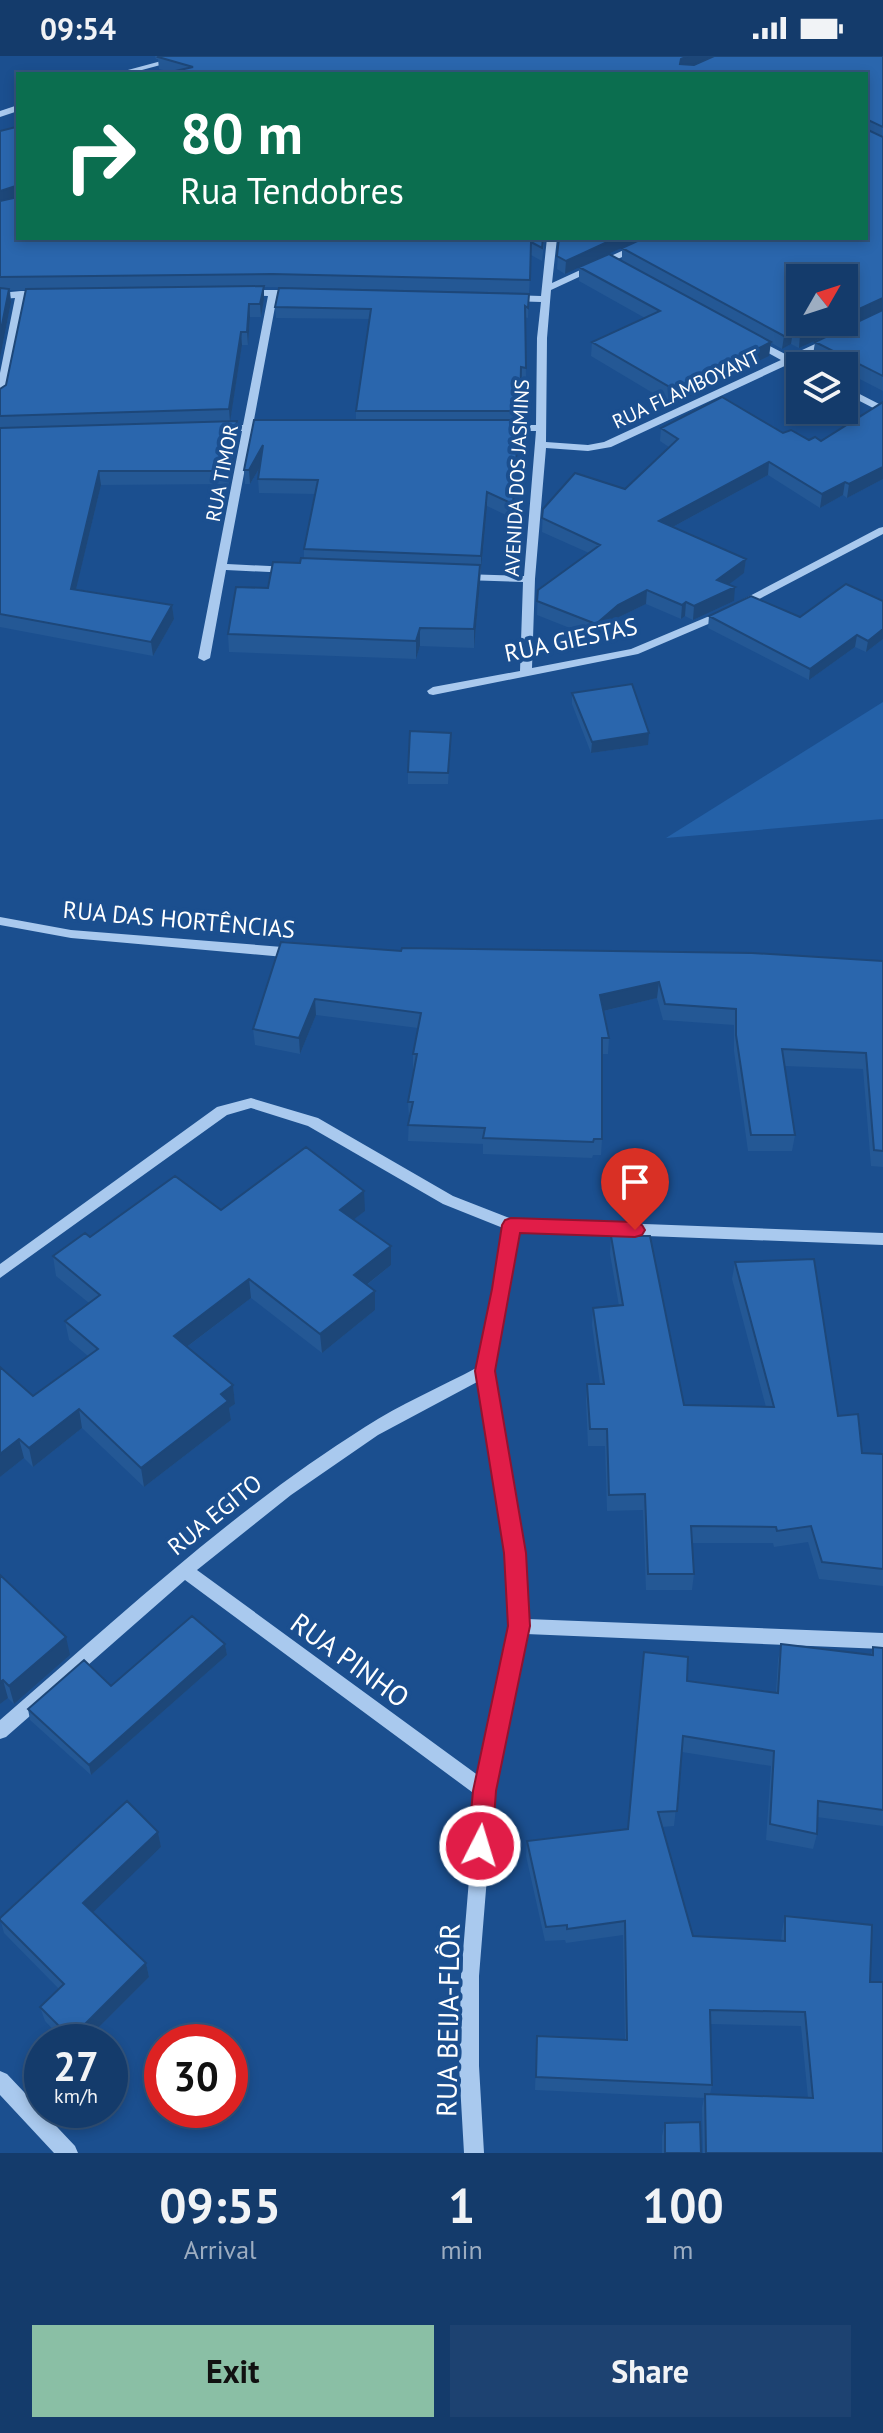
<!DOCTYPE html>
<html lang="en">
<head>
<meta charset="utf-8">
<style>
	body { margin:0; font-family:"PT Sans",sans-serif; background:#1d4271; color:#f1f3f6; height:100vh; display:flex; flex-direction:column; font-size:30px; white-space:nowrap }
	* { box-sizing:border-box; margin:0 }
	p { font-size:26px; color:#9dadc1 }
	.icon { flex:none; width:44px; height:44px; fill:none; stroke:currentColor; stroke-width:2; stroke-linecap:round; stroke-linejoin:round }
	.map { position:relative; height:2097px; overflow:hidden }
	.details { display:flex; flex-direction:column; background:#143b6b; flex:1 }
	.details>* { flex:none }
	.banner { position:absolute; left:16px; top:16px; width:852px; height:168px; border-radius:0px; box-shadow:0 4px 12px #0003,0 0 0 2px #33557e; background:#0b6e4f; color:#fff; overflow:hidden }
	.needle { width:52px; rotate:51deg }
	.buttons { position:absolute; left:786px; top:208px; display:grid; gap:16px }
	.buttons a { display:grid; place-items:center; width:72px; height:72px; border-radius:0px; background:#143b6b; box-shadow:0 4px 12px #0003,0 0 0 2px #33557e; font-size:40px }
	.speed { position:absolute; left:24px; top:1968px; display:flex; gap:16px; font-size:40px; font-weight:700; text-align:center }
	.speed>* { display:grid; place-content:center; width:104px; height:104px; border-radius:50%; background:#143b6b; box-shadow:0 4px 12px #0003,0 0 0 2px #33557e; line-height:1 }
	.speed small { font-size:20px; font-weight:400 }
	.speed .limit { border:12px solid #d22; background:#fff; color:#111 }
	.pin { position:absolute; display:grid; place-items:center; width:68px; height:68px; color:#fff; margin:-82px -34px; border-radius:50% 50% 50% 0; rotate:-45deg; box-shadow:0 0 8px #0007 }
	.pin .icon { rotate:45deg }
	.me { position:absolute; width:88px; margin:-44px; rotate:5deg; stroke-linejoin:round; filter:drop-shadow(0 0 6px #0008) }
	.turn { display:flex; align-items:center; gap:28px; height:168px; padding:0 32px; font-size:36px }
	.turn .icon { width:104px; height:104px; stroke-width:2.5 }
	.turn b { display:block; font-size:56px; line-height:68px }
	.eta { display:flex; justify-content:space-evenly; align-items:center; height:136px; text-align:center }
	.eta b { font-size:48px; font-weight:700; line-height:56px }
	.action { display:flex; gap:16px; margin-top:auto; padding:16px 32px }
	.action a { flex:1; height:92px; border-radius:0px; background:#8abfa5; color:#111; font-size:32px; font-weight:700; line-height:92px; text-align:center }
	.action a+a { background:#1d4271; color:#f1f3f6 }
	.status { display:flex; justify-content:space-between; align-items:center; height:56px; padding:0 40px; background:#143b6b; direction:ltr }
	.status svg { height:22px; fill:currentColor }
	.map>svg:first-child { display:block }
</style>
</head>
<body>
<div class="status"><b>09:54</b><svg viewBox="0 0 49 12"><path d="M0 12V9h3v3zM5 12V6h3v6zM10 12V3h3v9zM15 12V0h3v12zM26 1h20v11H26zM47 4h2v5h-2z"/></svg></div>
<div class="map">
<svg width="883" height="2097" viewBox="0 0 883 2097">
	<rect width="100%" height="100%" fill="#1b4f8f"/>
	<path fill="#2461a8" d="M883,646V763L666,782Z"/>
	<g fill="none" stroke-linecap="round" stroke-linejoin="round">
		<path fill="#a9c9ee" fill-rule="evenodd" d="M180,0H194L127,18H113Z
			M18,49V55L0,61V55Z
			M547,182H557L552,227L650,182H663L551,234L547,282L546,386L588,389L604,386L781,304L752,288V284H758L789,300L826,283L834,285L797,304L806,310H800V313L789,308L611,391L588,395L546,392L535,523L532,612L631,593L719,556L879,472L883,471V478L727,560L638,598L433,639L429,638L427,635L433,631L520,615L523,526L463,524L457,521L463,518L524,520L536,375H502L497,372L502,369H536L537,282L541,246L510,245L505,242L510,239L541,240Z
			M246,234H297L302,237L297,240H277L253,369L269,368L274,371L269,374L252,375L227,508L290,511L296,514L290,517L226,514L210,602L204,605L198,602L242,375L222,376L217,373L222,370L243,369L268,240L243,239V235Z
			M21,235H41L46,238L41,241L25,242L5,342L0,345V317L15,242L0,243V237Z
			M844,330L883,350V357L844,337Z
			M0,861L71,874L295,892L302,897L295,902L71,882L0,869Z
			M251,1042L318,1062L453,1140L512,1163L883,1177V1189L517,1175L493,1315L523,1497L527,1563L883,1577V1593L526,1578L494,1735L479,1920V2010L484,2097H464L459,2010L461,1920L476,1739L185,1524L6,1681L0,1683V1664C118,1562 233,1454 365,1371C400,1348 441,1331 478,1311L503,1172L443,1148L308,1070L251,1052L227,1059L0,1222V1208L217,1051ZM479,1325L507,1497L511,1570L479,1720L197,1514L291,1439L378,1379Z
			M0,2015L7,2018L75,2090L78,2097H54L0,2039Z"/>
	</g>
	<path fill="#245895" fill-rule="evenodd" d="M155,0H883V335L844,315V310H834L813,299L815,286L875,258L799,292L791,288L782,293L770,286L769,300L673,349L591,300L592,286L645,262L579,225V211L565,218L557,213L559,182H643L584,209L622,205V192L866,182V18L170,16L159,13L158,3H156Z
		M18,71V182H545L542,205L531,199L529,237L264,231V243L261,261H250L248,289H242L230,365H237L238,378L229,428L101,429L76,533L172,549L174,563L153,600L0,571V333L6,329L26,234H10L11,246L0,302V75Z
		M529,238L528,262L525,261L526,322H520L519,366L512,462L487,450L474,592L420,590L416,603L229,596L228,578L268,532L300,507L304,502V493L315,438L259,437L258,423L260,411L250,428H245L244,414L356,364V355L370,263L276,262L275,251Z
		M883,346V423L847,442L843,439L820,452L768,419L673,471L746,503L744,517L728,528L734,545L693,564L685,560L681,563L646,548L617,562L595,582L537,559L538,534L589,497L542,476L543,453L625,433L669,391L660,385L661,372L783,377L809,384L821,385Z
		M883,545V583L866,596L855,591L809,624L708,572L709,560L800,561Z
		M572,637L648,689L591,697L572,648Z
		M451,677L448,728H408V716Z
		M401,895L883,905V1111L871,1110L863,1013L785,1010L795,1079L792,1095H748L734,995V969L663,964L657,942L604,955L609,982L608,998H602V1083L601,1099H593L592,1102L483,1098V1088L408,1085L409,1062L408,1046L414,1014H413V998L418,972L316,959L300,998L255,989L253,973Z
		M221,1154L365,1155L354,1163L391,1209L367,1229L375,1254L322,1297L251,1242L187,1291L233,1329L235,1348L229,1352L231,1364L144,1431L82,1372L33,1411L24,1402L0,1421L33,1340L88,1300L69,1284L65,1265L89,1247L56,1220L53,1200L90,1181Z
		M611,1180L684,1349L766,1351L732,1223L735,1206L862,1397L883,1398V1530L819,1523L808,1486L774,1491L773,1487H692L694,1518L692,1534H646L643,1454L607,1455L605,1390H588L586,1345L587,1328H600L592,1269L593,1252L619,1250L610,1198Z
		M0,1519L70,1599L14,1648L8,1642L0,1648Z
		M225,1588L227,1599L91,1719L30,1664L28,1653L111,1630Z
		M781,1588L871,1598L873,1591L883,1592V1770L817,1761V1778L813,1793L766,1784L771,1710L682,1696L674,1770L662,1771L693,1880L781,1885L782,1875L785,1860L870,1926L883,2097H703L702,2052L704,2042L535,2034L537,1980L625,1984L623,1879L566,1887L565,1884L545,1885L526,1800L527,1785L628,1773L687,1625L776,1636L778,1604ZM710,1968L801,1970L808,2042L710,2038L712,2029Z
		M158,1776L161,1791L92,1856L146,1907L149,1921L84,1986H65L45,1965L40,1951L59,1933L4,1877L0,1862Z
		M665,2067L701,2097H662V2080Z"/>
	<path fill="#1d4779" d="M688,0H715L679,18L681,3Z
		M16,130L18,143L0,148V135Z
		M616,182H643L565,218L566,205Z
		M264,230V243L261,261L260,248Z
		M9,233L11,246L0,302V279Z
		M883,242V254L799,292L800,279L829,266H844V260Z
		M249,248L250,261L248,289L247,276Z
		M793,275L791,288L782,293L784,280Z
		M241,276L242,289L230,366L229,353Z
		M771,286L769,300L673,349L675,334Z
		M237,365L238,378L229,428L228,415Z
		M263,389L264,404L250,428L249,414Z
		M769,406L768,419L658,479L659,465Z
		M883,411V423L847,442L849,428Z
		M99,415L101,429L73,546L71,533Z
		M845,426L843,439L820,452L822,438Z
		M487,436V450L481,514V500Z
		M746,503L744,517L716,538L717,524Z
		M480,509V527L474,592V573Z
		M735,531L734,545L693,564L694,550Z
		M647,534L646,548L617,562L595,582L596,568L618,549Z
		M686,546L685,560L681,563L682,549Z
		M172,549L174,563L153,600L151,586Z
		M420,572V590L416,603V585Z
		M883,573V583L866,596L868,585Z
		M857,579L855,591L809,624L810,613Z
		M649,677L648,689L591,697L592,686Z
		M659,926L657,942L599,956L600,939Z
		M315,943L316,959L300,998L299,982Z
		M364,1135L365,1155L341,1173L340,1154Z
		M391,1190V1209L355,1238L354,1219Z
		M249,1223L251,1242L176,1299L174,1280Z
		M375,1235V1254L322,1297L320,1278Z
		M233,1329L235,1348L229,1352L231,1364L144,1431L141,1412L221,1338Z
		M79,1353L82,1372L33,1411L29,1392Z
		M19,1383L24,1402L0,1421V1398Z
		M66,1581L70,1599L14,1648L9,1630Z
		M225,1588L227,1599L91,1719L89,1709Z
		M3,1624L8,1642L0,1648V1626Z
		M158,1776L161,1791L87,1862L83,1847Z
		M146,1907L149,1921L84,1986H72L71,1982Z"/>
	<path fill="#2a66ad" stroke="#1d4779" stroke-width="2" d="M159,0H688L681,3L680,8L694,9L714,0H883V71L866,63V18H162L193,11L158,1Z
		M866,70V73L883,81V242L844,260V222H800V266H829L800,279L793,275L784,280L622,192L644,182H866Z
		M16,71H18V132L16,130L0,135V75Z
		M18,141V182H543L542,192L531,186L530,224L272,218L0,221V145Z
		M559,182H616L566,205L557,200Z
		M609,198L771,286L675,334L592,286L660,255L579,211Z
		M264,230L260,248H249L247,276H241L229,353L0,360V333L6,329L26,233Z
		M0,232L9,233L0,279Z
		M279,232L529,238L528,252L525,250L526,312L521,311L520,355H356L371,253L275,251Z
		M883,254V320L815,286Z
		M722,341L783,377L791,374L809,384L815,381L821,385L883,346V411L849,428L845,426L822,438L769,406L659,465L746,503L717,524L735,531L694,550L686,546L682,549L647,534L618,549L596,568L537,545L538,534L600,489L542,462L543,453L575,417L625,433L678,383L661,372Z
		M254,364H519L513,448L487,436L481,500L304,493L318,424L258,423L263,389L249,414H244Z
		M237,365L228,415H99L71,533L172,549L151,586L0,558V372Z
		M301,502L480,509L474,573L420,572L416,585L228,578L236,531L268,532L273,506L300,507Z
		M846,528L883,545V573L868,585L857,579L810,613L709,560L751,540L800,561Z
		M632,628L649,677L592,686L572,637Z
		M410,675L451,677L448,717L408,716Z
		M281,886L401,895L402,892L752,897L883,905V1095L874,1094L866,997L782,993L795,1079H751L736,979V953L665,948L659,926L600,939L609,982H602V1083H594L593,1086L483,1082L485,1072L408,1069L413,1046H408L417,998H413L421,957L315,943L299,982L253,973Z
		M306,1091L364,1135L340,1154L391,1190L354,1219L375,1235L320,1278L249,1223L174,1280L233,1329L221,1338L228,1345L141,1412L79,1353L29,1392L19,1383L0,1398V1311L33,1340L98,1293L65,1265L100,1239L53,1200L85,1177L90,1181L175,1120L221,1154Z
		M611,1180H650L684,1349L774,1351L735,1206L814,1203L838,1360L858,1358L862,1397L883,1398V1513L822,1506L811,1470L777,1475L776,1471L691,1470L694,1518H648L645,1438L609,1439L607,1373H590L587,1328H604L593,1252L623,1249Z
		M0,1519L66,1581L9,1630L3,1624L0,1626Z
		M192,1560L225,1588L89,1709L28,1653L84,1604L111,1630Z
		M781,1588L873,1599V1591L883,1592V1754L818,1745L817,1778L770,1768L774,1695L683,1680L677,1755L658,1756L693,1880L785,1885V1860L872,1869L870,1926H883V2097H706L705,2038L813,2042L805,1956L710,1954L712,2029L536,2021L537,1980L627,1984L625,1865L567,1873V1869L546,1871L527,1785L628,1773L644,1596L688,1601L687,1625L778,1637Z
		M127,1745L158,1776L83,1847L146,1907L71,1982L40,1951L64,1928L0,1864V1862Z
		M700,2066L701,2097H665V2067Z"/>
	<path fill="#e11d48" stroke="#92132f" stroke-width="2" d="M511,1162L635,1166L642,1169L645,1174L642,1179L635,1181L520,1177L495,1315L526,1497L530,1570L496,1735L492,1790L489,1798L480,1801L472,1798L468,1790L473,1735L508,1570L504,1497L475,1315L492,1233L502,1169L505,1164Z"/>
	<g text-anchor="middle" stroke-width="8" stroke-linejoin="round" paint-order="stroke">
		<g font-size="20" fill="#fff" stroke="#1b4f8f">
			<text transform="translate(686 333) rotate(-25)" y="7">RUA FLAMBOYANT</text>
			<text transform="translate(222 417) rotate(-79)" y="7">RUA TIMOR</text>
			<text transform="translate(517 422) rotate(-87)" y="7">AVENIDA DOS JASMINS</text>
		</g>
		<g font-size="24" fill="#fff" stroke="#1b4f8f">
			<text transform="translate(571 584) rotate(-12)" y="8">RUA GIESTAS</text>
			<text transform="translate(179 864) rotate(5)" y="8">RUA DAS HORTÊNCIAS</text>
			<text transform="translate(215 1459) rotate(-39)" y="8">RUA EGITO</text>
		</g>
		<g font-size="28" fill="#fff" stroke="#1b4f8f">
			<text transform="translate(350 1604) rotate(36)" y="10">RUA PINHO</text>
			<text transform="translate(448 1964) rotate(-89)" y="10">RUA BEIJA-FLÔR</text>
		</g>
	</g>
</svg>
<div class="buttons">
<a><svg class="needle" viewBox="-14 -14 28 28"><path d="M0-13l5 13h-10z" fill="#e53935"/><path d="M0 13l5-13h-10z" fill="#9dadc1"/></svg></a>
<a><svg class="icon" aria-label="layers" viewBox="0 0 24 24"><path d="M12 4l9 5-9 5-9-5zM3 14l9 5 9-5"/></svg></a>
</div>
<div class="speed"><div>27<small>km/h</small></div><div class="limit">30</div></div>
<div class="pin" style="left:635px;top:1174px;background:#d93025"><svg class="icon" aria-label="arrive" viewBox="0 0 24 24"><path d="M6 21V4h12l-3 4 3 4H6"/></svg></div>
<svg class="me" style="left:480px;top:1790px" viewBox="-20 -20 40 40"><circle r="17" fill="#e11d48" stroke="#fff" stroke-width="3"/><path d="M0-11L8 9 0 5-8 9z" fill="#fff"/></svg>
<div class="banner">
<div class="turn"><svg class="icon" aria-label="right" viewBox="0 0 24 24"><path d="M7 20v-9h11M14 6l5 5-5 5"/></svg><div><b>80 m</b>Rua Tendobres</div></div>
</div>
</div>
<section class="details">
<div class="eta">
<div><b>09:55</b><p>Arrival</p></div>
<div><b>1</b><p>min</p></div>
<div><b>100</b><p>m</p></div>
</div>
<div class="action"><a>Exit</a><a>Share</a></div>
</section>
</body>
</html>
